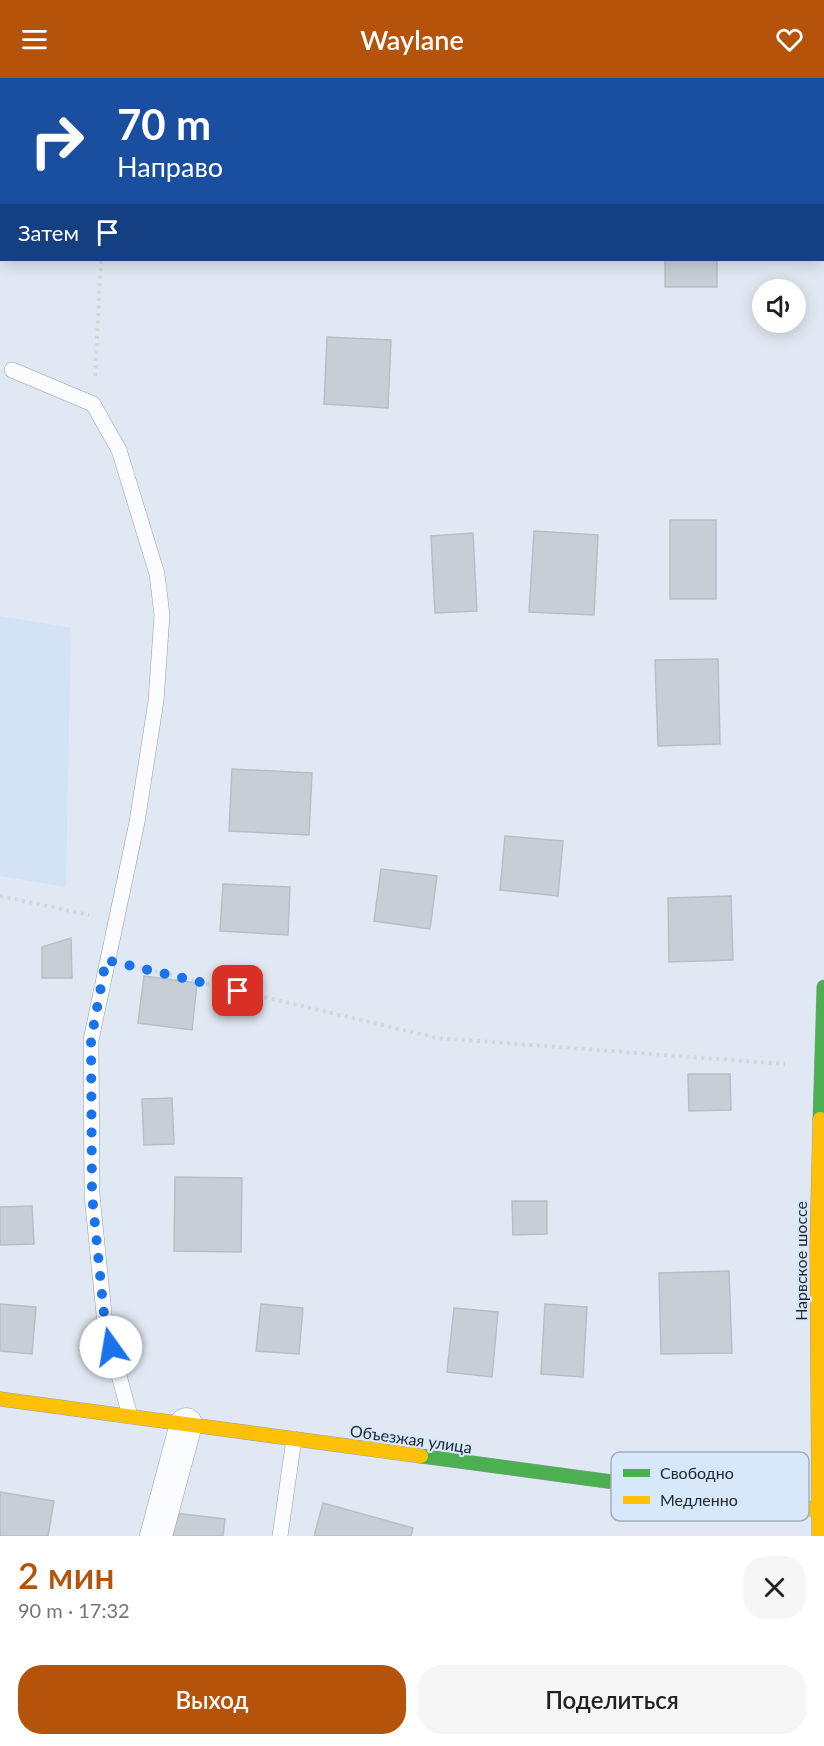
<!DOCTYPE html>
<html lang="ru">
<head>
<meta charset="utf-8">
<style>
	body { margin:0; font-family:Lato,sans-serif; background:#f6f6f6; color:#202124; height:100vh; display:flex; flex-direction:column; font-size:22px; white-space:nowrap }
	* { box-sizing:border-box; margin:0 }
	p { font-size:20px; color:#757577 }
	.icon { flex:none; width:33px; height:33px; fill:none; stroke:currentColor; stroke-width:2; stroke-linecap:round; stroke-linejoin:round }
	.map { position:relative; height:1458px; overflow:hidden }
	.panel { display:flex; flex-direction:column; background:#fff; flex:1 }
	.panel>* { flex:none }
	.banner { position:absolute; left:0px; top:0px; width:825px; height:183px; box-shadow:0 3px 15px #0003; background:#1a4fa0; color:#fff; overflow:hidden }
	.fabs { position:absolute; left:752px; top:201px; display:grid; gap:12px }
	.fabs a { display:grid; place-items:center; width:54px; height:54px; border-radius:50%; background:#fff; box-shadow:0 3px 15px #0003; font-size:30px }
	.pin { position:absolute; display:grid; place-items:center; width:51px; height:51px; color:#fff; margin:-26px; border-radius:12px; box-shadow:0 3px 9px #0006 }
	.me { position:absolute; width:66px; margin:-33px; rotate:347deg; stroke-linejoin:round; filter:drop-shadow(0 0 4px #0008) }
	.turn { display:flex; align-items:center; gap:21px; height:126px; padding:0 18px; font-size:27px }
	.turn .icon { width:78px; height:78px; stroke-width:2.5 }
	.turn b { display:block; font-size:42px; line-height:51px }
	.then { display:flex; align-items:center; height:57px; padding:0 18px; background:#0003; gap:12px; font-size:22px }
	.round { display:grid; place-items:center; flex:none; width:63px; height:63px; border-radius:24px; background:#f6f6f6 }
	.headline { display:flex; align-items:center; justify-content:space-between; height:102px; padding:0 18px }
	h1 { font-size:36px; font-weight:600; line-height:45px; color:#b45309 }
	.cta { display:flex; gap:12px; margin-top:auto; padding:12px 18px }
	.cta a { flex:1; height:69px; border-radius:24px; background:#b45309; color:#fff; font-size:24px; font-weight:600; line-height:69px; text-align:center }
	.cta a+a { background:#f6f6f6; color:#202124 }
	header { display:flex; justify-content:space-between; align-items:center; height:78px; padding:0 18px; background:#b45309; color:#fff; font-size:27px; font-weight:600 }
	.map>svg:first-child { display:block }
</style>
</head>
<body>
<header><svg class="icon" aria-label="menu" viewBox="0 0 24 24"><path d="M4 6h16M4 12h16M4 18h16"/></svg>Waylane<svg class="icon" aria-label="heart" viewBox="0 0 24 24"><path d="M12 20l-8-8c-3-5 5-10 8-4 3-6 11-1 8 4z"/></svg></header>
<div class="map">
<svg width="824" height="1458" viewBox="0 0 824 1458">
	<rect width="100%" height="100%" fill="#e0e9f3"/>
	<path fill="#d3e3f5" d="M0,538L71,550L66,809L0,798Z"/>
	<path fill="#c7cfd6" stroke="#b7bfc6" stroke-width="1.5" d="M634,0H688V2H635Z
		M665,182H717V209H665Z
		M327,259L391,262L388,330L324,326Z
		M670,442H716V521H670Z
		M534,453L598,457L594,537L529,534Z
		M473,455L477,533L435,535L431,458Z
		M718,581L720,666L658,668L655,582Z
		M232,691L312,695L309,757L229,753Z
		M505,758L563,763L558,818L500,812Z
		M381,791L437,798L430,851L374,843Z
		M223,806L290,809L288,857L220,853Z
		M731,818L733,882L669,884L668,820Z
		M71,860L72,900H42V869Z
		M144,898L197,905L192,952L138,945Z
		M688,996H730L731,1032L689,1033Z
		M172,1020L174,1066L144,1067L142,1021Z
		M175,1099L242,1100L241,1174L174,1173Z
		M512,1123H547V1156L513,1157Z
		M32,1128L34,1166L0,1167V1129Z
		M729,1193L732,1275L661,1276L659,1195Z
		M0,1226L36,1229L32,1276L0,1273Z
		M261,1226L303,1230L299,1276L256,1273Z
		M545,1226L587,1229L583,1299L541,1296Z
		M454,1230L498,1234L492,1299L447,1294Z
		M0,1414L54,1423L48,1458H0Z
		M323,1425L413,1450L411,1458H314Z
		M175,1435L225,1441L223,1458H173Z"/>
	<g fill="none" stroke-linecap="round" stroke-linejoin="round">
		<defs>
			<path id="lane" d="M12,292L93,326L119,372L157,496L162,537L156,623L137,744L91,962L92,1117L105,1246L130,1338
				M280,1458L294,1361"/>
			<path id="street" d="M156,1458L186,1346"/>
			<path id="fast" d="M820,1041L824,909
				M421,1378L709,1417"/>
			<path id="slow" d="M0,1321L421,1378
				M709,1417L819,1432
				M819,1458L817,1166L820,1041"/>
		</defs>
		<use href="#lane" stroke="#969da5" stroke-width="16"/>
		<use href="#street" stroke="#969da5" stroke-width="33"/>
		<use href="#fast" stroke="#969da5" stroke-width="15"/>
		<use href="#slow" stroke="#969da5" stroke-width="15"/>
		<path stroke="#d4d7da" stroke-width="4" stroke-dasharray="3 4.5" stroke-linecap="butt" d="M106,2V0
			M95,298L101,182
			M0,818L89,837
			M133,888L437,960L785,986"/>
		<use href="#lane" stroke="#fafcfd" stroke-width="15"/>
		<use href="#street" stroke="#fafcfd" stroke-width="32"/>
		<use href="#fast" stroke="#4caf50" stroke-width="14"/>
		<use href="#slow" stroke="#ffc107" stroke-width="14"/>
	</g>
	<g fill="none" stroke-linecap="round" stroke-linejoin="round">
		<path stroke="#1a73e8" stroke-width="10" stroke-dasharray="0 18" d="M111,1269L105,1246L92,1117L91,962L106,882L238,913"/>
	</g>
	<g text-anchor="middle" stroke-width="4.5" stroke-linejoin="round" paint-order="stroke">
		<g font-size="16" fill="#21272e" stroke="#d8e8fb">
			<text transform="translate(801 1183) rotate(-90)" y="6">Нарвское шоссе</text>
			<text transform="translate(411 1361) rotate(8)" y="6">Объезжая улица</text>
		</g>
	</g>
	<rect x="611" y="1374" width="198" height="69" rx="9" fill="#d8e8fb" stroke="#a1aebe" stroke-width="1.5"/>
	<rect x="623" y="1391" width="27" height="8" fill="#4caf50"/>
	<rect x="623" y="1418" width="27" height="8" fill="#ffc107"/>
	<g font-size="16" fill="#21272e">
		<text x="660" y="1401">Свободно</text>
		<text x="660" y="1428">Медленно</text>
	</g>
</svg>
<div class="fabs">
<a><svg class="icon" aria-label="sound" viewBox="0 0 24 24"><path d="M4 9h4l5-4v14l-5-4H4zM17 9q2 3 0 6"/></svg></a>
</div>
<div class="pin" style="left:238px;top:913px;background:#d93025"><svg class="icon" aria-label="arrive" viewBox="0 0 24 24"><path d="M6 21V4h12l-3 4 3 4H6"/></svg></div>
<svg class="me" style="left:111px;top:1269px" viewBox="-20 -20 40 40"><circle r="19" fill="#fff"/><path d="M0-13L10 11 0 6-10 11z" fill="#1a73e8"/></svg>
<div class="banner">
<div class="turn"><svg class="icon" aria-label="right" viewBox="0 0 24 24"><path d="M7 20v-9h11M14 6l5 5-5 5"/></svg><div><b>70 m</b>Направо</div></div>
<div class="then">Затем<svg class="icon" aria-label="arrive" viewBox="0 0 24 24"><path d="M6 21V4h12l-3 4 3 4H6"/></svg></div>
</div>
</div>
<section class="panel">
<div class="headline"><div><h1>2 мин</h1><p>90 m · 17:32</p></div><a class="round"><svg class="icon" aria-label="close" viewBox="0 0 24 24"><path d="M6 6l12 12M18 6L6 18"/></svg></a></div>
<div class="cta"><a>Выход</a><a>Поделиться</a></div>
</section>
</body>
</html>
